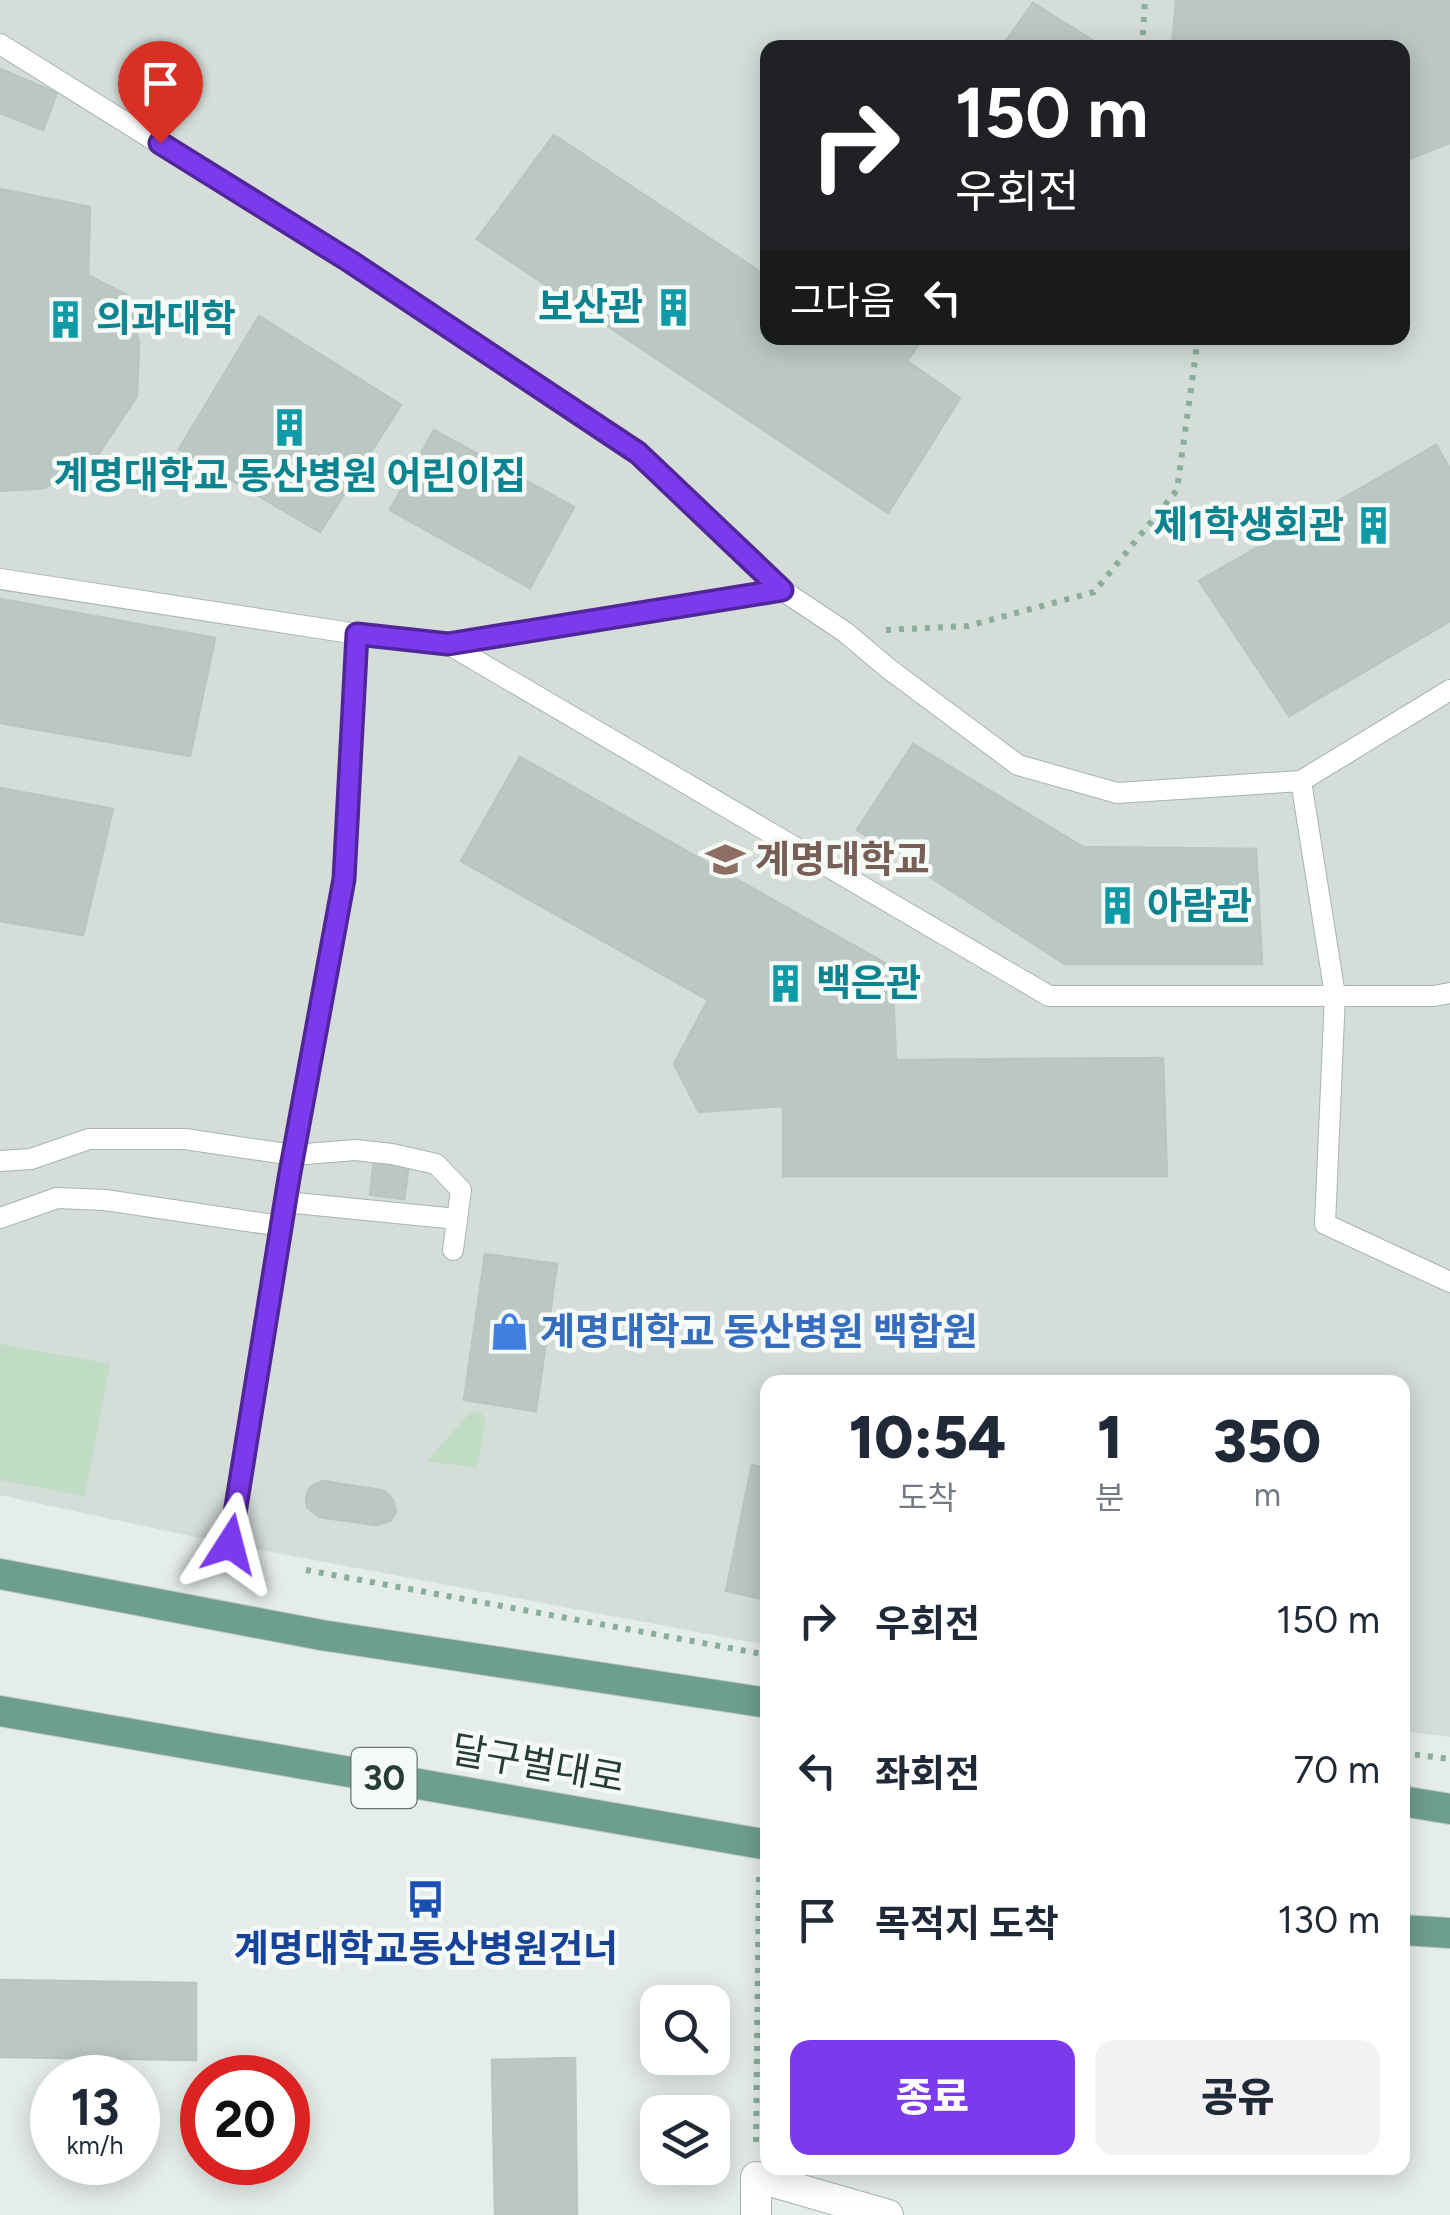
<!DOCTYPE html>
<html lang="ko">
<head>
<meta charset="utf-8">
<style>
	body { margin:0; font-family:Figtree,"Noto Sans KR",sans-serif; background:#f2f2f3; color:#1f2937; height:100vh; display:flex; flex-direction:column; font-size:38px; white-space:nowrap }
	* { box-sizing:border-box; margin:0 }
	p { font-size:32px; color:#747a83 }
	.icon { flex:none; width:55px; height:55px; fill:none; stroke:currentColor; stroke-width:2; stroke-linecap:round; stroke-linejoin:round }
	.map { position:relative; flex:1; overflow:hidden }
	.sheet { position:absolute; left:760px; top:1375px; width:650px; height:800px; display:flex; flex-direction:column; background:#fff; border-radius:20px; box-shadow:0 5px 25px #0003 }
	.sheet>* { flex:none }
	.banner { position:absolute; left:760px; top:40px; width:650px; height:305px; border-radius:20px; box-shadow:0 5px 25px #0003; background:#202124; color:#fff; overflow:hidden }
	.controls { position:absolute; left:640px; top:1985px; display:grid; gap:20px }
	.controls a { display:grid; place-items:center; width:90px; height:90px; border-radius:20px; background:#fff; box-shadow:0 5px 25px #0003; font-size:50px }
	.speed { position:absolute; left:30px; top:2055px; display:flex; gap:20px; font-size:50px; font-weight:700; text-align:center }
	.speed>* { display:grid; place-content:center; width:130px; height:130px; border-radius:50%; background:#fff; box-shadow:0 5px 25px #0003; line-height:1 }
	.speed small { font-size:25px; font-weight:400 }
	.speed .limit { border:15px solid #d22; background:#fff; color:#111 }
	.pin { position:absolute; display:grid; place-items:center; width:85px; height:85px; color:#fff; margin:-102px -42px; border-radius:50% 50% 50% 0; rotate:-45deg; box-shadow:0 0 10px #0007 }
	.pin .icon { rotate:45deg }
	.me { position:absolute; width:110px; margin:-55px; rotate:9deg; stroke-linejoin:round; filter:drop-shadow(0 0 8px #0008) }
	.turn { display:flex; align-items:center; gap:35px; height:210px; padding:0 30px; font-size:45px }
	.turn .icon { width:130px; height:130px; stroke-width:2.5 }
	.turn b { display:block; font-size:70px; line-height:85px }
	.then { display:flex; align-items:center; height:95px; padding:0 30px; background:#0003; gap:20px; font-size:38px }
	.eta { display:flex; justify-content:space-evenly; align-items:center; height:170px; text-align:center }
	.eta b { font-size:60px; font-weight:800; line-height:70px }
	.primary-button { display:flex; gap:20px; margin-top:auto; padding:20px 30px }
	.primary-button a { flex:1; height:115px; border-radius:20px; background:#7c3aed; color:#fff; font-size:40px; font-weight:800; line-height:115px; text-align:center }
	.primary-button a+a { background:#f2f2f3; color:#1f2937 }
	ul { padding:0; list-style:none }
	li { display:flex; align-items:center; gap:30px; height:150px; padding:0 30px }
	li div { flex:1 }
	li b { display:block; font-size:38px }
	li em { font-style:normal }
	.map>svg:first-child { display:block }
</style>
</head>
<body>
<div class="map">
<svg width="1450" height="2215" viewBox="0 0 1450 2215">
	<rect width="100%" height="100%" fill="#e5ede9"/>
	<path fill="#d4ddd7" fill-rule="evenodd" d="M0,0H1450V1737L1403,1731L1402,1382H768L767,1645L218,1542L0,1495ZM768,48H1402V338H768Z"/>
	<path fill="#c0dcc4" d="M0,1344L110,1364L85,1496L0,1480Z
		M478,1411L486,1419L477,1468L427,1461L467,1416Z"/>
	<path fill="#bbc8c1" stroke="#b8c6bf" stroke-width="2.5" d="M1176,0H1450V143L1402,162V48H1172Z
		M1033,3L1105,48H1001Z
		M0,69L57,93L43,130L0,113Z
		M554,135L768,277V338H923L907,361L960,398L888,513L477,239Z
		M0,189L90,207L88,275L127,295L139,343L137,396L97,456L45,488L0,491Z
		M259,316L401,405L320,532L179,449Z
		M434,430L574,507L530,588L390,510Z
		M1436,445L1450,469V621L1289,716L1199,581Z
		M0,599L215,638L190,756L0,723Z
		M913,744L1083,847L1256,849L1262,964H1065L857,830Z
		M520,757L892,967L896,1060L1163,1058L1167,1176H783V1106L699,1112L674,1064L708,1000L461,861Z
		M0,788L113,809L83,935L0,921Z
		M374,1161L409,1165L404,1199L370,1195Z
		M485,1254L557,1264L536,1411L464,1400Z
		M752,1465L768,1469V1600L726,1591Z
		M323,1481L385,1491L393,1500L396,1512L390,1521L376,1525L319,1517L307,1507L306,1497L310,1487Z
		M0,1980L196,1983V2060L0,2057Z
		M575,2058L577,2215H495L492,2060Z"/>
	<g fill="none" stroke-linecap="round" stroke-linejoin="round">
		<defs>
			<path id="service" d="M0,44L351,263L638,453L782,590L845,632L889,669L1018,765L1117,793L1301,781L1335,995L1325,1224L1450,1282
				M0,579L357,634L448,644L782,590
				M448,644L1049,996H1434L1450,993
				M1301,781L1450,690
				M0,1161L31,1159L89,1139H185L293,1155L355,1150L392,1154L436,1164L461,1190L453,1250
				M285,1202L457,1219
				M0,1218L57,1198L105,1200L281,1226
				M230,1544L285,1202L344,879L357,634"/>
			<path id="minor" d="M756,2215V2177L888,2215"/>
			<path id="primary" d="M0,1574L321,1635L768,1703
				M0,1711L768,1845
				M1402,1801L1450,1809
				M1402,1930L1450,1933"/>
		</defs>
		<use href="#service" stroke="#a8b5af" stroke-width="22"/>
		<use href="#minor" stroke="#a8b5af" stroke-width="32"/>
		<use href="#primary" stroke="#c2c9c6" stroke-width="32"/>
		<path stroke="#89ae9d" stroke-width="6" stroke-dasharray="5 8" stroke-linecap="butt" d="M1142,48L1145,0
			M886,630L968,626L1094,592L1177,490L1198,338
			M306,1570L768,1655
			M1402,1753L1450,1759
			M756,2142L759,1875"/>
		<use href="#service" stroke="#fff" stroke-width="20"/>
		<use href="#minor" stroke="#fff" stroke-width="30"/>
		<use href="#primary" stroke="#6e9e8c" stroke-width="30"/>
	</g>
	<g fill="none" stroke-linecap="round" stroke-linejoin="round">
		<defs>
			<path id="route" d="M160,143L351,262L638,453L782,590L448,644L357,634L344,879L289,1178L230,1544"/>
		</defs>
		<use href="#route" stroke="#51269a" stroke-width="25"/>
		<use href="#route" stroke="#7c3aed" stroke-width="18"/>
	</g>
	<defs>
		<symbol id="building-bare" viewBox="-9 -9 18 18"><path d="M-4-6H4V6H1V3H-1V6H-4ZM-2.5-4.3h1.7v1.8h-1.7ZM.8-4.3h1.7v1.8H.8ZM-2.5-1h1.7V.8h-1.7ZM.8-1h1.7V.8H.8Z" fill="#0f9aa8" stroke="#f6faf7" stroke-width="2.5" paint-order="stroke"/></symbol>
		<symbol id="university-bare" viewBox="-9 -9 18 18"><path d="M0-5L7-2L0 1L-7-2ZM-4 1L0 2.5L4 1V4Q0 6-4 4Z" fill="#8d6e63" stroke="#f6faf7" stroke-width="2.5" paint-order="stroke"/></symbol>
		<symbol id="shop-bare" viewBox="-9 -9 18 18"><path d="M-5-2.5h2.3a2.7 3.5 0 0 1 5.4 0H5L5.5 6h-11ZM-1.5-2.5h3a1.5 2.3 0 0 0-3 0Z" fill="#3f7fe0" stroke="#f6faf7" stroke-width="2.5" paint-order="stroke"/></symbol>
		<symbol id="bus-bare" viewBox="-9 -9 18 18"><path d="M-5-6H5V4H4V6H2V4H-2V6H-4V4H-5ZM-3.5-4V0h7V-4ZM-3.5 1.2v1.5H-2V1.2ZM2 1.2v1.5H3.5V1.2Z" fill="#1a4fb4" stroke="#f6faf7" stroke-width="2.5" paint-order="stroke"/></symbol>
	</defs>
	<g fill-rule="evenodd">
		<use href="#building-bare" x="646" y="280" width="55" height="55"/>
		<use href="#building-bare" x="38" y="292" width="55" height="55"/>
		<use href="#building-bare" x="262" y="400" width="55" height="55"/>
		<use href="#building-bare" x="1346" y="498" width="55" height="55"/>
		<use href="#university-bare" x="698" y="832" width="55" height="55"/>
		<use href="#building-bare" x="1090" y="878" width="55" height="55"/>
		<use href="#building-bare" x="758" y="956" width="55" height="55"/>
		<use href="#shop-bare" x="482" y="1304" width="55" height="55"/>
		<use href="#bus-bare" x="398" y="1872" width="55" height="55"/>
	</g>
	<g text-anchor="middle" stroke-width="9" stroke-linejoin="round" paint-order="stroke">
		<rect fill="#f6faf7" stroke="#64766e" stroke-width="2.5" x="351.5" y="1748" width="65" height="60" rx="8"/>
		<g font-size="35" font-weight="bold" fill="#263d34">
			<text x="384" y="1790">30</text>
		</g>
		<g font-size="38" font-weight="bold" fill="#0d838f" stroke="#f6faf7" text-anchor="start">
			<text x="643" y="320" text-anchor="end">보산관</text>
			<text x="96" y="332">의과대학</text>
			<text x="290" y="489" text-anchor="middle">계명대학교 동산병원 어린이집</text>
			<text x="1344" y="538" text-anchor="end">제1학생회관</text>
			<text x="1147" y="919">아람관</text>
			<text x="816" y="996">백은관</text>
		</g>
		<g font-size="38" font-weight="bold" fill="#785e54" stroke="#f6faf7" text-anchor="start">
			<text x="755" y="873">계명대학교</text>
		</g>
		<g font-size="38" font-weight="bold" fill="#366cbe" stroke="#f6faf7" text-anchor="start">
			<text x="540" y="1345">계명대학교 동산병원 백합원</text>
		</g>
		<g font-size="38" fill="#263d34" stroke="#f6faf7">
			<text transform="translate(538 1764) rotate(10)" y="13">달구벌대로</text>
		</g>
		<g font-size="38" font-weight="bold" fill="#164399" stroke="#f6faf7">
			<text x="426" y="1962">계명대학교동산병원건너</text>
		</g>
	</g>
</svg>
<div class="controls">
<a><svg class="icon" aria-label="search" viewBox="0 0 24 24"><circle cx="10" cy="10" r="6"/><path d="M15 15l6 6"/></svg></a>
<a><svg class="icon" aria-label="layers" viewBox="0 0 24 24"><path d="M12 4l9 5-9 5-9-5zM3 14l9 5 9-5"/></svg></a>
</div>
<div class="speed"><div>13<small>km/h</small></div><div class="limit">20</div></div>
<div class="pin" style="left:160px;top:143px;background:#d93025"><svg class="icon" aria-label="arrive" viewBox="0 0 24 24"><path d="M6 21V4h12l-3 4 3 4H6"/></svg></div>
<svg class="me" style="left:230px;top:1544px" viewBox="-20 -20 40 40"><path d="M0-17L14 15 0 8-14 15z" fill="#7c3aed" stroke="#fff" stroke-width="4"/></svg>
<div class="banner">
<div class="turn"><svg class="icon" aria-label="right" viewBox="0 0 24 24"><path d="M7 20v-9h11M14 6l5 5-5 5"/></svg><div><b>150 m</b>우회전</div></div>
<div class="then">그다음<svg class="icon" aria-label="left" viewBox="0 0 24 24"><path d="M17 20v-9H6M10 6l-5 5 5 5"/></svg></div>
</div>
<section class="sheet">
<div class="eta">
<div><b>10:54</b><p>도착</p></div>
<div><b>1</b><p>분</p></div>
<div><b>350</b><p>m</p></div>
</div>
<ul>
<li><svg class="icon" aria-label="right" viewBox="0 0 24 24"><path d="M7 20v-9h11M14 6l5 5-5 5"/></svg><div><b>우회전</b></div><em>150 m</em></li>
<li><svg class="icon" aria-label="left" viewBox="0 0 24 24"><path d="M17 20v-9H6M10 6l-5 5 5 5"/></svg><div><b>좌회전</b></div><em>70 m</em></li>
<li><svg class="icon" aria-label="arrive" viewBox="0 0 24 24"><path d="M6 21V4h12l-3 4 3 4H6"/></svg><div><b>목적지 도착</b></div><em>130 m</em></li>
</ul>
<div class="primary-button"><a>종료</a><a>공유</a></div>
</section>
</div>
</body>
</html>
